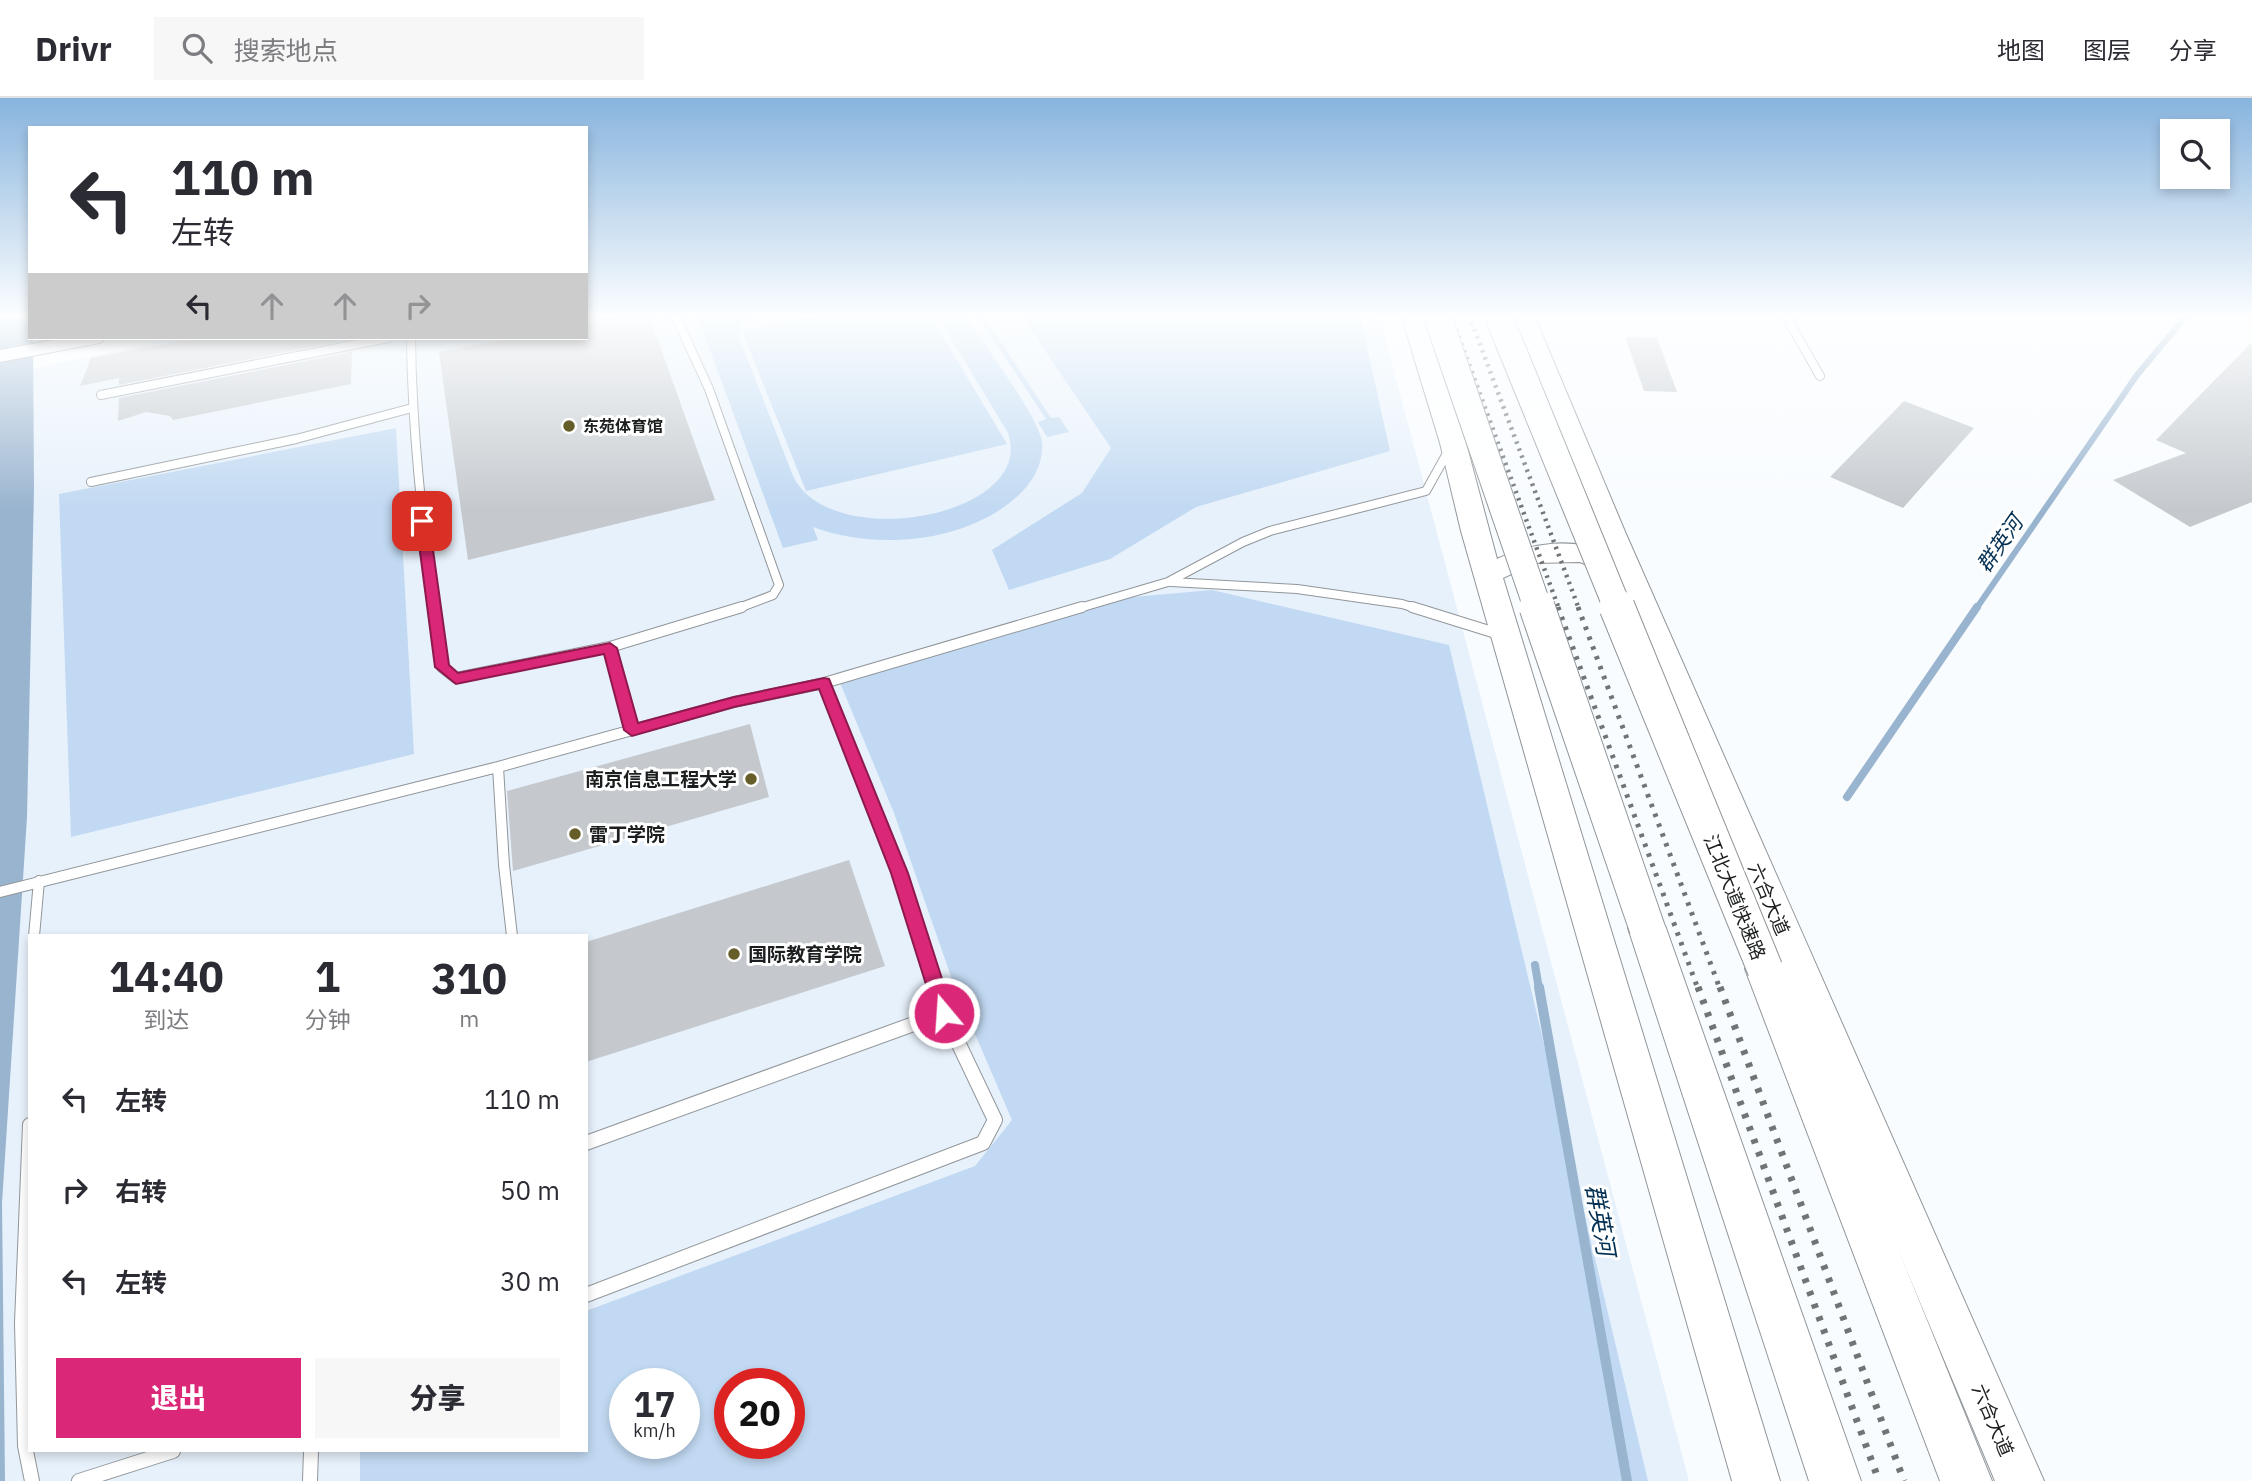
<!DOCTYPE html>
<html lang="zh">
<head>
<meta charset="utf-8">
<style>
	body { margin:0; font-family:"IBM Plex Sans","Noto Sans SC",sans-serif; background:#f7f7f7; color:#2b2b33; height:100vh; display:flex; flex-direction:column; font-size:26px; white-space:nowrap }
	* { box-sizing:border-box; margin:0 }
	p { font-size:23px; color:#7c7c81 }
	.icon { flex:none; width:38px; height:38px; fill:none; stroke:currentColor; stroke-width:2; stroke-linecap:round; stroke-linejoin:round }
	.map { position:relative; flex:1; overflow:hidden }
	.panel { position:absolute; left:28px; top:836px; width:560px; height:518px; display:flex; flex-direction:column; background:#fff; border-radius:0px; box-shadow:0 4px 10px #0003 }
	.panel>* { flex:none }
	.hud { position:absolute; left:28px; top:28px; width:560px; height:214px; border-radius:0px; box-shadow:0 4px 10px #0003; background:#fff; color:#2b2b33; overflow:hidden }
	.buttons { position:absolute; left:2160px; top:21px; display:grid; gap:14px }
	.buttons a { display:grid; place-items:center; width:70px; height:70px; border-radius:0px; background:#fff; box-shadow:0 4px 10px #0003; font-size:35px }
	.speed { position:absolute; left:609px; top:1270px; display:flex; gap:14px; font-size:35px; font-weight:700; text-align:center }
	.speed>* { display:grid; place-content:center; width:91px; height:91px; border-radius:50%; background:#fff; box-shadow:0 4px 10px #0003; line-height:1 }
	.speed small { font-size:18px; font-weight:400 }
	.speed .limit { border:10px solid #d22; background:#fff; color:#111 }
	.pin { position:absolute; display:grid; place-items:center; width:60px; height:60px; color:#fff; margin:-30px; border-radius:14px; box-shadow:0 4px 10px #0006 }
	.me { position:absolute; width:77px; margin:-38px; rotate:342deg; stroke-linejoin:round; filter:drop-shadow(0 0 5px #0008) }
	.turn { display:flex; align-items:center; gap:24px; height:147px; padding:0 28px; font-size:32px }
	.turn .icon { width:91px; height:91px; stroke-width:2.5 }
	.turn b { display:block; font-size:49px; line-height:60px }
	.lanes { display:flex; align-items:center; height:66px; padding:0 28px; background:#0003; justify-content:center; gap:35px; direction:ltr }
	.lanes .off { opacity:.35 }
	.eta { display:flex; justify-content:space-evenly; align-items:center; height:119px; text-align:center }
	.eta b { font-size:42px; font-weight:800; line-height:49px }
	.primary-button { display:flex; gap:14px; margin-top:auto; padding:14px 28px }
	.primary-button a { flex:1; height:80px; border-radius:0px; background:#db2777; color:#fff; font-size:28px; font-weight:800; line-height:80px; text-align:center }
	.primary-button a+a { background:#f7f7f7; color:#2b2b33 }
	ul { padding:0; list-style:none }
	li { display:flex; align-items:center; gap:21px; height:91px; padding:0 28px }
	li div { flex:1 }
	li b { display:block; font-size:26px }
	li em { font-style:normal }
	header { display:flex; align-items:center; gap:42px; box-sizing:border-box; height:98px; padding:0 35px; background:#fff; border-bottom:2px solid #e1e1e2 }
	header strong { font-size:33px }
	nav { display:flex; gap:38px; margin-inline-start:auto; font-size:24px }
	.search { width:490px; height:63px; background:#f7f7f7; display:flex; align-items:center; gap:18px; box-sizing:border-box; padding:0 24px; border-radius:0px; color:#7c7c81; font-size:26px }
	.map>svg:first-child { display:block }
</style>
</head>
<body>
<header>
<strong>Drivr</strong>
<div class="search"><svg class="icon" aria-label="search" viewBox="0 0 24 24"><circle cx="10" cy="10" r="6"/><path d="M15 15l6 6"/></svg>搜索地点</div>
<nav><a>地图</a><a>图层</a><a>分享</a></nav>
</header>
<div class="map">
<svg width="2252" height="1383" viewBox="0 0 2252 1383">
	<rect width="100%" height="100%" fill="#f9fcff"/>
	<path fill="#e7f1fb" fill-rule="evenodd" d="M586,217H1379L1689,1383H0V278L174,240H586ZM30,838H586V1353H30ZM625,1286H684V1346H625ZM730,1286H789V1346H730Z"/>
	<path fill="#c1d9f2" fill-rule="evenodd" d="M697,217H748L742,227L740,242L793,378C830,456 1037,419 1008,335L937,217H964C981,242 1039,319 1042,344C1044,364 1034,382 1020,396C968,445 878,453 813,429L818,442L783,450Z
		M822,217H930L1007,346L806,393L742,233Z
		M977,217H983L1051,320L1059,319L1069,334L1047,339L1038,324L1046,321Z
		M1021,217H1360L1390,353L1196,409L1110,461L1009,492L992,452L1082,395L1111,350Z
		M396,330L414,656L71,739L59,396Z
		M1212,492L1449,547L1648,1383H360V1353H586V1213L975,1068L1012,1022L954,887L894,715L836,575L1099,502ZM625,1286H684V1346H625ZM730,1286H789V1346H730Z"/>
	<path fill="#99b4cf" d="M0,217H30V240H33L34,390L27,719L2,1105L5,1383H0Z"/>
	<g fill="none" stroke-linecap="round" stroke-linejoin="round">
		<path stroke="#99b4cf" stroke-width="6" d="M1976,511L2137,277L2187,217"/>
		<path stroke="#99b4cf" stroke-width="8" d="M1847,699L1977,509
			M1535,867L1539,891"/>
		<path stroke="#99b4cf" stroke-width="10" d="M1539,889L1627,1383"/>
	</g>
	<path fill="#c5c9ce" d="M624,217H649L715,402L468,462L439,254L512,240H586V225Z
		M1625,239L1657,240L1677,294L1644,293Z
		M196,240H351V241L119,287V280L80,288L91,260Z
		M2252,244V404L2190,429L2113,382L2186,355L2156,342Z
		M352,254L351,286L173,322L170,318L146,314L118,323L119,300Z
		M1904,303L1974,330L1903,410L1830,379Z
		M750,626L769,699L513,773L507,693Z
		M849,762L885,868L586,964V844Z"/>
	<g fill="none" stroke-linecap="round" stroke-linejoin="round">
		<defs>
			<path id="service-far2" d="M675,217L709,291L779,487L773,497L736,511
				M1785,217L1820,278
				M411,240C412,331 422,421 434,511
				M101,297L388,240
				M91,384L296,341L412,310
				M1171,484L1297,491L1402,506L1418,511
				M1076,511L1168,484L1243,444L1270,433L1426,393L1450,350"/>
			<path id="service-far1" d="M434,509L442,569L456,580L610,549
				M1412,509L1502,537
				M824,585L899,775L936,891
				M632,632L610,549L742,509
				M498,669L504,767L512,838
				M0,794L498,669L734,604L824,585L1082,509
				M34,838L39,783"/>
			<path id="service" d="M30,1027L22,1225L25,1348L32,1383
				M586,1045L944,915
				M586,1197L983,1045L995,1022L944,915L936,889
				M79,1383L173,1353
				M310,1383L311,1353"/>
			<path id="secondary" d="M64,240H105L102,244L95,246L0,264V252Z"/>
			<path id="primary" d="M1401,217H1423L1466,345L1497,461C1530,445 1571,439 1606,454L1512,217H1534L1626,436L2044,1383H1995L1616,479L1580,464L1535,465L1503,480L1780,1383H1732L1461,433L1440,345Z"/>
			<path id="trunk" d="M1647,814L1661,819L1666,830L1861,1383H1809L1628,830L1633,819Z
				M1765,854L1779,859L1785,871L1992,1383H1940L1745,871L1751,859Z"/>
		</defs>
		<use href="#service-far2" stroke="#91969a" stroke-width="10"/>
		<use href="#service-far1" stroke="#91969a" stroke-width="12"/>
		<use href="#service" stroke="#91969a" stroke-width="16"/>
		<use href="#secondary" stroke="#91969a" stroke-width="2"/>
		<use href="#primary" stroke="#91969a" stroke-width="2"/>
		<use href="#trunk" stroke="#91969a" stroke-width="2"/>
		<use href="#service-far2" stroke="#fff" stroke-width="8"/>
		<use href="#service-far1" stroke="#fff" stroke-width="10"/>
		<use href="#service" stroke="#fff" stroke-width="14"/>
		<use href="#secondary" fill="#fff" fill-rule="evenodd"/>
		<use href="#primary" fill="#fff" fill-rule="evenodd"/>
		<use href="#trunk" fill="#fff" fill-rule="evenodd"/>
		<path stroke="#717475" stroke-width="4.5" stroke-dasharray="2.5 5" stroke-linecap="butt" d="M1451,217L1559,511
			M1469,217L1579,511"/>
		<path stroke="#717475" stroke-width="5" stroke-dasharray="3.5 7" stroke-linecap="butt" d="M1558,509L1698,891
			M1578,509L1720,891"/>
		<path stroke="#717475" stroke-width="7" stroke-dasharray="4.5 9" stroke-linecap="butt" d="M1698,889L1879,1383
			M1720,889L1904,1383"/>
		<defs>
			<path id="trunk-bridge-far1" d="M1437,217L1538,511
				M1498,217L1618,511"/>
			<path id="trunk-bridge" d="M1537,509L1647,830
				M1617,509L1765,871"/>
		</defs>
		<use href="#trunk-bridge-far1" stroke="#91969a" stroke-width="29" stroke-linecap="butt"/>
		<use href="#trunk-bridge" stroke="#91969a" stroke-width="37" stroke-linecap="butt"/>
		<use href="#trunk-bridge-far1" stroke="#fff" stroke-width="27"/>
		<use href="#trunk-bridge" stroke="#fff" stroke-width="35"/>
	</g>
	<linearGradient id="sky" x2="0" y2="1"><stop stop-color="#88b4de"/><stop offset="0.53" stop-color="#fcfeff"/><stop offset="1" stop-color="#fcfeff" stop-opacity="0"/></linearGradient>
	<rect width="2252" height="411" fill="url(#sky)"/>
	<path fill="#db2777" stroke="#8e194d" stroke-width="2" d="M422,419L429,423L449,567L458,575L610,545L617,550L638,625L734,599L824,580L829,581L908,775L953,915L950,920L944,923L937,920L935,915L891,775L819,591L734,609L632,638L624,632L604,556L456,586L435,569L416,423Z"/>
	<g fill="#665d29" stroke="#fff" stroke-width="2.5">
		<circle cx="569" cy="328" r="7"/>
		<circle cx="751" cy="681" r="7"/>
		<circle cx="575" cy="736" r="7"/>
		<circle cx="734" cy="856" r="7"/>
	</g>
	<g text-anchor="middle" stroke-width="6" stroke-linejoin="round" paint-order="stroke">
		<g font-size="16" font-weight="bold" fill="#1b1d1e" stroke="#fff" text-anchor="start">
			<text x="583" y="334">东苑体育馆</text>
		</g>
		<g font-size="19" font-weight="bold" fill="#1b1d1e" stroke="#fff" text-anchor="start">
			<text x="737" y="688" text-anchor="end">南京信息工程大学</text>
			<text x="589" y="743">雷丁学院</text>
			<text x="748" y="863">国际教育学院</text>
		</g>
		<g font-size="19" fill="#1b1d1e" stroke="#fff">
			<text transform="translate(1735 799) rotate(68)" y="7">江北大道快速路</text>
			<text transform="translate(1769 801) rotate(67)" y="7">六合大道</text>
			<text transform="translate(1993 1322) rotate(67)" y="7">六合大道</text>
		</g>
		<g font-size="21" font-style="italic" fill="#043054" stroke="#fff">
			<text transform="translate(2000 446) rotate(-55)" y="7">群英河</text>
		</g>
		<g font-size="24" font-style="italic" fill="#043054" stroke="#fff">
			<text transform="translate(1600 1122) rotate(80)" y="8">群英河</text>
		</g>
	</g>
</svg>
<div class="buttons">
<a><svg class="icon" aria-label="search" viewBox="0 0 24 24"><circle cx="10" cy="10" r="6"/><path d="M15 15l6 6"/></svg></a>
</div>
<div class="speed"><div>17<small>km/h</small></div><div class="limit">20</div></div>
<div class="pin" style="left:422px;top:423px;background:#d93025"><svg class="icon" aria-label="arrive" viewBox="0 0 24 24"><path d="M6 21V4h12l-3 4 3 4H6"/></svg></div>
<svg class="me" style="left:944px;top:915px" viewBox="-20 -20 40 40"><circle r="17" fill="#db2777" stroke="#fff" stroke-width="3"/><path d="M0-11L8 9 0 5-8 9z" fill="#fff"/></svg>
<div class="hud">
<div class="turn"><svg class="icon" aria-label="left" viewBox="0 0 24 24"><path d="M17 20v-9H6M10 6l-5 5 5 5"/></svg><div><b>110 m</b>左转</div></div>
<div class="lanes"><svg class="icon" aria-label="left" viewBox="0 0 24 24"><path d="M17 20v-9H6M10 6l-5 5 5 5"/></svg><svg class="icon off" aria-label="ahead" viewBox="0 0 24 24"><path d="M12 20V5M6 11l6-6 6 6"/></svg><svg class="icon off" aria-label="ahead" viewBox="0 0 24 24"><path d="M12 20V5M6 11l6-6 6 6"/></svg><svg class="icon off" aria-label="right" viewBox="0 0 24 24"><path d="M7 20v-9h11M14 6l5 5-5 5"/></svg></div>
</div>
<section class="panel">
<div class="eta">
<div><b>14:40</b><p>到达</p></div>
<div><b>1</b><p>分钟</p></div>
<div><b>310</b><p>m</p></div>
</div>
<ul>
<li><svg class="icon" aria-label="left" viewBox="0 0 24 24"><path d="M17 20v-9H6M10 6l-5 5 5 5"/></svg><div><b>左转</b></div><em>110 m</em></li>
<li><svg class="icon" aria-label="right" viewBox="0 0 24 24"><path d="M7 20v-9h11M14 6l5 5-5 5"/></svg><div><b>右转</b></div><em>50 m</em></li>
<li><svg class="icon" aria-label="left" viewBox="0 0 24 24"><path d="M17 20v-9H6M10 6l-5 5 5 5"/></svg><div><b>左转</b></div><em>30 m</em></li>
</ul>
<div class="primary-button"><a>退出</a><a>分享</a></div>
</section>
</div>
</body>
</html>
